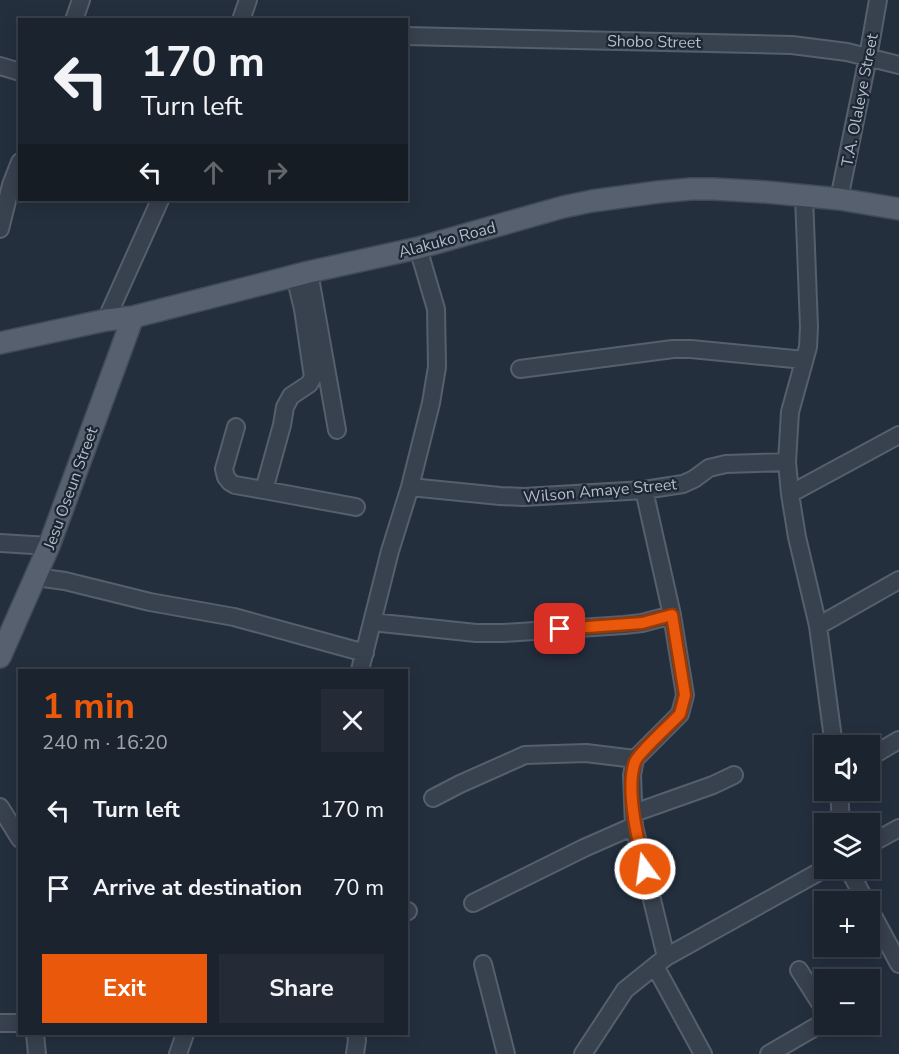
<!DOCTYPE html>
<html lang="en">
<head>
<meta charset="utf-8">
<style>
	body { margin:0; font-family:"Nunito Sans",sans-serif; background:#242b36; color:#f1f3f6; height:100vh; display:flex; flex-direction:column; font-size:22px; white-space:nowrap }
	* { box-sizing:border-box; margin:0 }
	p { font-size:20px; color:#a0a4aa }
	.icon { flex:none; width:33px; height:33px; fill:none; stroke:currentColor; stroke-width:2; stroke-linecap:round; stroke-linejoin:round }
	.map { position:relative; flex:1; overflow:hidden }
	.side { position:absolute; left:18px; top:669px; width:390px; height:366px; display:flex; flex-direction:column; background:#1b232e; border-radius:0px; box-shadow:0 3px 15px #0003,0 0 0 2px #39404a }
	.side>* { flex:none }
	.hud { position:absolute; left:18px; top:18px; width:390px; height:183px; border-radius:0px; box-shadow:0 3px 15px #0003,0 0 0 2px #39404a; background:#1b232e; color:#f1f3f6; overflow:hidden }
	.tools { position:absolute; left:814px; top:735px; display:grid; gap:12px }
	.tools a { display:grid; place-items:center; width:66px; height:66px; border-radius:0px; background:#1b232e; box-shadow:0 3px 15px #0003,0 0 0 2px #39404a; font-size:30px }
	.pin { position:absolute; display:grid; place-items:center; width:51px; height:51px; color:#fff; margin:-26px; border-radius:12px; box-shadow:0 3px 9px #0006 }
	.me { position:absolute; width:66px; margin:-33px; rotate:346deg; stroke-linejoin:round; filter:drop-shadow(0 0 4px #0008) }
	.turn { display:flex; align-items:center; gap:21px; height:126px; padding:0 24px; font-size:27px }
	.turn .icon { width:78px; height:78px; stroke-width:2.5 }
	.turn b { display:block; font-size:42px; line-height:51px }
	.lanes { display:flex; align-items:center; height:57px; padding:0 24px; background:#0003; justify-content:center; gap:30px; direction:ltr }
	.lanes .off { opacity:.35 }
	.round { display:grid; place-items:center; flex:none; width:63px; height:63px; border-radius:0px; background:#242b36 }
	.headline { display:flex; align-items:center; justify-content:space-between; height:102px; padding:0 24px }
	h1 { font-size:36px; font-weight:700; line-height:45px; color:#ea580c }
	.action { display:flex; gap:12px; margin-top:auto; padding:12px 24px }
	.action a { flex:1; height:69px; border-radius:0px; background:#ea580c; color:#fff; font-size:24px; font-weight:700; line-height:69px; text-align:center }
	.action a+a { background:#242b36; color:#f1f3f6 }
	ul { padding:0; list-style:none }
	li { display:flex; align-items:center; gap:18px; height:78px; padding:0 24px }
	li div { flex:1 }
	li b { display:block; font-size:22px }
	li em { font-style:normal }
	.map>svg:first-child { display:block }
</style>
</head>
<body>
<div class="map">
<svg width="899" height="1054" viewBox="0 0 899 1054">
	<rect width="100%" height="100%" fill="#242f3e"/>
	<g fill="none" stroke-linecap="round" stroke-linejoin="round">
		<defs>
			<path id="minor" d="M74,20L81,0
				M241,20L248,0
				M406,36L792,45L847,52L899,65
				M0,66L20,72
				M804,196L809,327L808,347L790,412L787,462L790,494L797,537L818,626L834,746
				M839,199L868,57L878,0
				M0,229L11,185L20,162
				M309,272L337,430
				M106,320L160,200
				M520,369L673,349H691L804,360
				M236,427L224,469L226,477L230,482L235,485L264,490L356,507
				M410,487L500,496L524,497L644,490L683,484L694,479L709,468L726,464L787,462
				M264,490L282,425L285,407L291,396L309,384L313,377L303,309L295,276
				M644,490L672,615L685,695L680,714L635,759L632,775L634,826L666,957
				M790,494L899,435
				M0,543L49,546
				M36,577L65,581L150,602L234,617L365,653
				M372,622L476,633H504L624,625L642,623L672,615
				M818,626L899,580
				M360,670L390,551L410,487L431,403L437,367L436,309L418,248
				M870,757L899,740
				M839,790L841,824
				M433,798L460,784L525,755L586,753L635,759
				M0,807L20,839
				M634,813L713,785L734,775
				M870,844L899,828
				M848,868L866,902
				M473,903L584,848L634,826
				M870,910L899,964
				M406,912L408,911
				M483,964L506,1054
				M655,966L703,1054
				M799,970L825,1011
				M0,1023H20
				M35,1034L37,1054
				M178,1054L185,1034
				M355,1054L357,1040L356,1034
				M583,1054L625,990L666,957L826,868
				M769,1054L824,1022L825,1019"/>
			<path id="major" d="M0,343L106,320L133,317L309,272L418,248L563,207L592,201L658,192L691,189H713L766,192L839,199L899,209
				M0,657L49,546L133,317"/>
		</defs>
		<use href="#minor" stroke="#565f6c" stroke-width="20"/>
		<use href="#major" stroke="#414a57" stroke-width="24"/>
		<use href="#minor" stroke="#38414e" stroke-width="16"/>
		<use href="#major" stroke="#56606e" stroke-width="21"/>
	</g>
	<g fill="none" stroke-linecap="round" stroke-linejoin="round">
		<defs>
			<path id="route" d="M560,629L642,623L672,615L685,695L680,714C672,723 638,753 635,762C625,788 638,841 645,869"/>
		</defs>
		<use href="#route" stroke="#983908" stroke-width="15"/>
		<use href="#route" stroke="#ea580c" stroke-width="10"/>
	</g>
	<g text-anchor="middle" stroke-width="4.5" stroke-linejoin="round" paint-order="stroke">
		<g font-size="16" fill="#b4bcc9" stroke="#1d2633">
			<text transform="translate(654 41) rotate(1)" y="6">Shobo Street</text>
			<text transform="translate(859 100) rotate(-79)" y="6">T.A. Olaleye Street</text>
			<text transform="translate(447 239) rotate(-15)" y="6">Alakuko Road</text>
			<text transform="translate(70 488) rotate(-70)" y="6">Jesu Oseun Street</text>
			<text transform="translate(600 490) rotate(-5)" y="6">Wilson Amaye Street</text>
		</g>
	</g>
</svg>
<div class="tools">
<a><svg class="icon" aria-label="sound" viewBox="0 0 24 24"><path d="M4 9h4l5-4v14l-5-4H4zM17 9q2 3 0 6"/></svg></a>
<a><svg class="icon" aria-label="layers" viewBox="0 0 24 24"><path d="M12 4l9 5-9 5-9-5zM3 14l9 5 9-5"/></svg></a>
<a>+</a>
<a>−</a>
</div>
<div class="pin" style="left:560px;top:629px;background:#d93025"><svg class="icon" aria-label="arrive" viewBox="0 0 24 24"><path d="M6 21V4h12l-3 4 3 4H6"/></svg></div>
<svg class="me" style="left:645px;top:869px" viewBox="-20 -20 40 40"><circle r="17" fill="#ea580c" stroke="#fff" stroke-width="3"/><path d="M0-11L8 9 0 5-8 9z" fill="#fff"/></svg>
<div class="hud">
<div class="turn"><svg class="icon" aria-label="left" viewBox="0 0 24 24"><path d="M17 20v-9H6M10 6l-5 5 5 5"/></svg><div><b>170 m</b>Turn left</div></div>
<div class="lanes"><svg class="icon" aria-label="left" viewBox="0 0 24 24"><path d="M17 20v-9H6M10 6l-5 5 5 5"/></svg><svg class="icon off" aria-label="ahead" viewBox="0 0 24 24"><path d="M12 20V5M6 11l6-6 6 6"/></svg><svg class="icon off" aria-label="right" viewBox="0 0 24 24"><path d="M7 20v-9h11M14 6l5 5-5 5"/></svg></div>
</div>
<section class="side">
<div class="headline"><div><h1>1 min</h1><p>240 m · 16:20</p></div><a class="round"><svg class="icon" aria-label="close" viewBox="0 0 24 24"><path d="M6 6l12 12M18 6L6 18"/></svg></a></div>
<ul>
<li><svg class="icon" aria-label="left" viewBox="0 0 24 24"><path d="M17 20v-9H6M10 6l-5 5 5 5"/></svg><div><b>Turn left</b></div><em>170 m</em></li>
<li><svg class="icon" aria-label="arrive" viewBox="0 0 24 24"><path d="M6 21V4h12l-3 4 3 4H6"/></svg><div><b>Arrive at destination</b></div><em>70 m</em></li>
</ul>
<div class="action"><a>Exit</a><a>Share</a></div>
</section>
</div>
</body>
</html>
